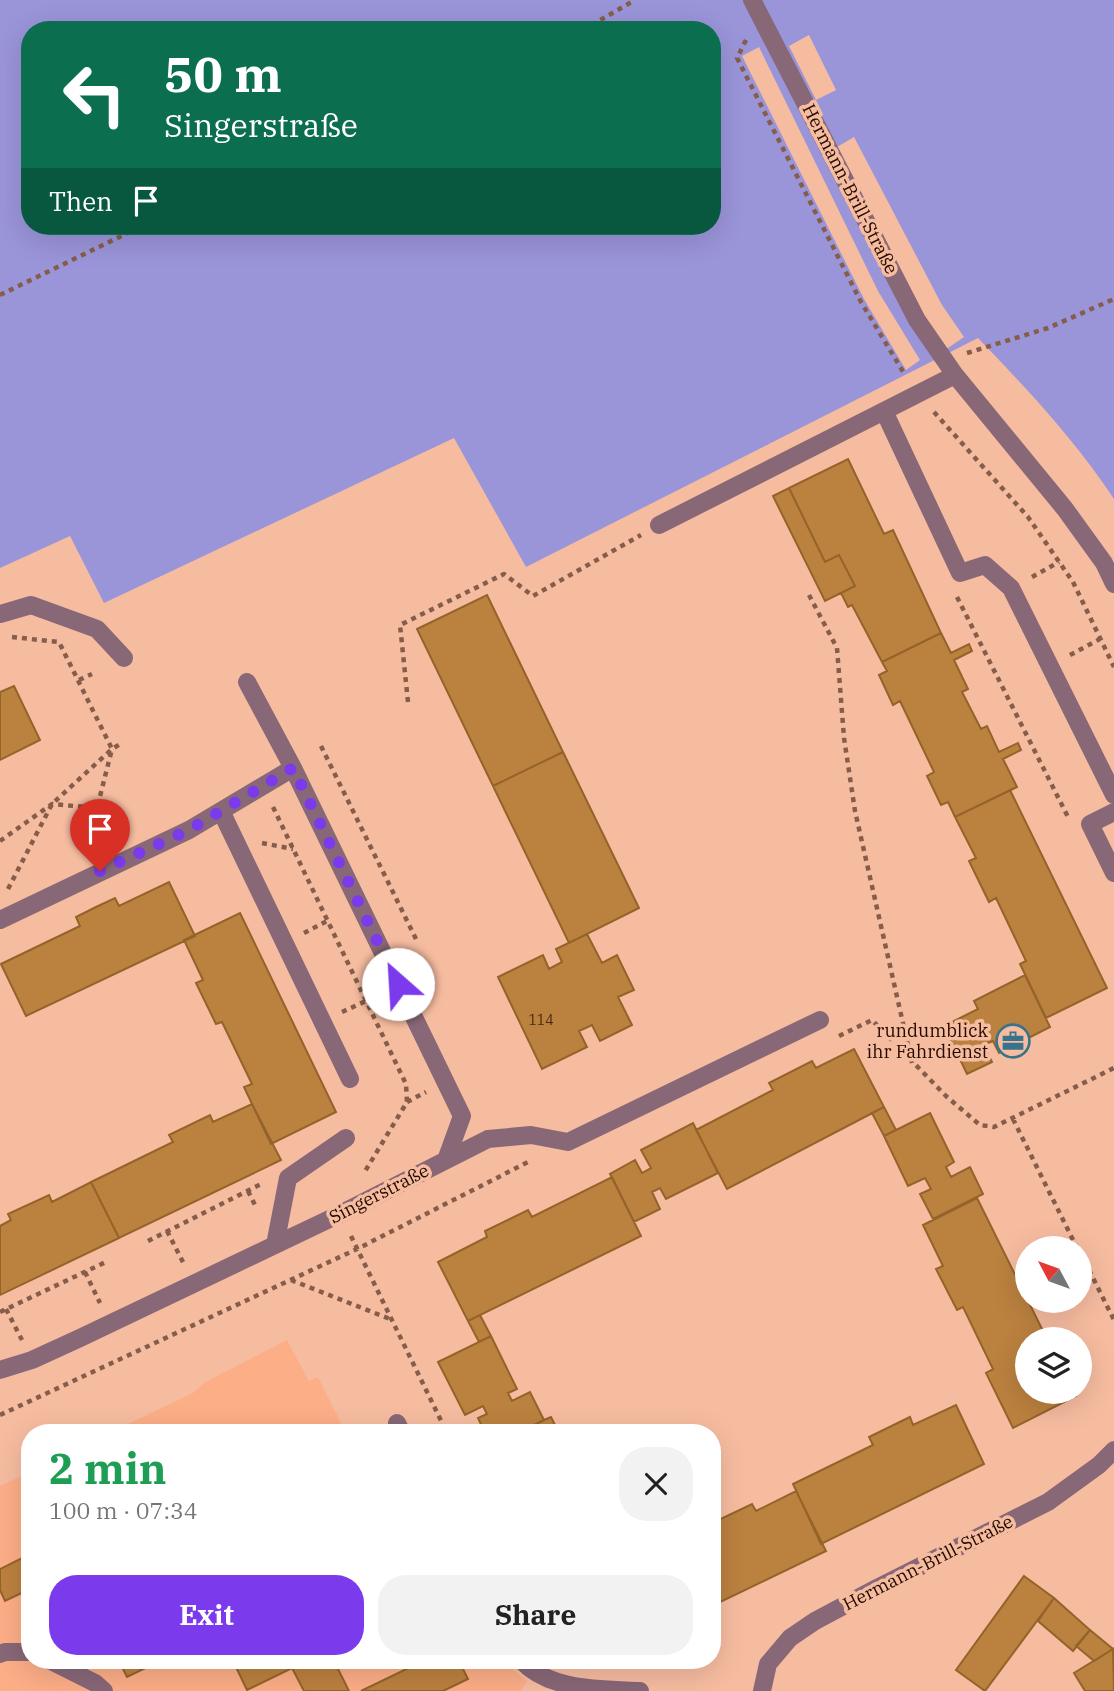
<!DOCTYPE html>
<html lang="en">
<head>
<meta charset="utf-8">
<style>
	body { margin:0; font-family:"IBM Plex Serif",serif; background:#f2f2f2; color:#222; height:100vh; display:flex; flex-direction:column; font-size:26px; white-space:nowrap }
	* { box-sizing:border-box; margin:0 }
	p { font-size:23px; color:#767676 }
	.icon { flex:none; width:38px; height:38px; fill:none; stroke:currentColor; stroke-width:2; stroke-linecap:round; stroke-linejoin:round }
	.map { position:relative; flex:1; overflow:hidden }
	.sheet { position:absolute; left:21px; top:1424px; width:700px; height:245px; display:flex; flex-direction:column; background:#fff; border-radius:28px; box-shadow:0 7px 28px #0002 }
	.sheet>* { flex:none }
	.top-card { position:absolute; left:21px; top:21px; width:700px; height:214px; border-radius:28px; box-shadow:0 7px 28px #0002; background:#0b6e4f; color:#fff; overflow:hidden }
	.needle { width:46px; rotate:311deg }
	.tools { position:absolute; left:1015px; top:1236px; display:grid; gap:14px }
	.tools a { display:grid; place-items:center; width:77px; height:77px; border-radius:50%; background:#fff; box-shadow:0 7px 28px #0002; font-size:35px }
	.pin { position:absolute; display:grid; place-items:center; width:60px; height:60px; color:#fff; margin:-72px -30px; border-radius:50% 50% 50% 0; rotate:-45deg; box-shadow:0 0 7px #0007 }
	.pin .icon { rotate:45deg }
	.me { position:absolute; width:77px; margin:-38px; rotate:334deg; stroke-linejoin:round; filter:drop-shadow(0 0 5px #0008) }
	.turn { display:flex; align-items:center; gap:24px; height:147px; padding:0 28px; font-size:32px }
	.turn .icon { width:91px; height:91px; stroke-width:2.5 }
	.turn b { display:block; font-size:49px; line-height:60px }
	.then { display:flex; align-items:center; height:66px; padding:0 28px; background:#0003; gap:14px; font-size:26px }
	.round { display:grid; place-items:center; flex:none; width:74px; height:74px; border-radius:28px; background:#f2f2f2 }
	.summary { display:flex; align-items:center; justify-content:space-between; height:119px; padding:0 28px }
	h1 { font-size:42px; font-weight:800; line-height:52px; color:#1e9e55 }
	.action { display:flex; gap:14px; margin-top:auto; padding:14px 28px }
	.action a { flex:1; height:80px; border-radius:28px; background:#7c3aed; color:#fff; font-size:28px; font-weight:800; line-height:80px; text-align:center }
	.action a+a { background:#f2f2f2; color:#222 }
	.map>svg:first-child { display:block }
</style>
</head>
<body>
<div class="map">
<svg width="1114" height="1691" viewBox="0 0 1114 1691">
	<rect width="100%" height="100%" fill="#f6bca0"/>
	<path fill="#fcae87" d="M287,1340L309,1381L318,1377L346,1433H109L193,1393L205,1382Z
		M30,1472V1661H503L527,1681L521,1691H0V1486Z"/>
	<path fill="#9a94d9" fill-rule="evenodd" d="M0,0H1114V499C1075,440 1027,389 978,338L526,567L454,438L104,603L70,536L0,568ZM30,30H712V226H30ZM809,35L836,90L816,100L789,46ZM759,47L878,291L920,360L906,370L864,299L742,56ZM854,137L942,305L964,337L945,350L924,317L837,147Z"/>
	<path fill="#bb813f" stroke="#94632a" stroke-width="2" d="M848,459L884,534L893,530L941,633L882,662L852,605L848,607L841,593L855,586L839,555L825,562L789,488Z
		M789,488L825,562L839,555L855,586L825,601L773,496Z
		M487,595L563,752L493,786L417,629Z
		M941,633L951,653L969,644L972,651L954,660L968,689L962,692L981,729L987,726L999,752L1018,743L1021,750L1003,759L1017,787L955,817L948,802L941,805L927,776L934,772L900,701L893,705L879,675L887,671L882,662Z
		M14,686L40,740L0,760V692Z
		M563,752L639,908L569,943L493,786Z
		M1010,790L1107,988L1046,1018L1020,964L1026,961L996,898L989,902L969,861L976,858L955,817Z
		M169,882L195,936L26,1016L1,964L80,926L76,917L96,907L115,898L119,906Z
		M240,913L336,1112L271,1144L244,1087L252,1084L222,1022L216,1024L196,983L203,980L184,940Z
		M587,934L602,963L617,955L634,990L618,997L632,1025L600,1041L592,1025L579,1031L587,1047L542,1069L498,977L543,955L549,969L562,962L556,949Z
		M1025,975L1050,1027L999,1053L993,1041L988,1043L984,1046L992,1062L967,1074L944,1026L978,1009L974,1001Z
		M854,1049L884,1107L727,1189L696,1130L773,1090L769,1083L812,1061L816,1068Z
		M252,1104L281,1160L119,1238L91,1182L173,1142L169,1135L210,1115L213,1122Z
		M884,1107L896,1130L884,1136L872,1113Z
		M930,1113L954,1162L946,1167L951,1177L970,1167L983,1194L933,1219L920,1194L931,1189L925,1178L908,1186L884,1136Z
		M693,1123L718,1173L666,1199L660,1188L652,1192L660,1209L634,1222L610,1174L635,1160L642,1173L651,1168L641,1150Z
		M612,1177L641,1236L468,1321L438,1262L487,1237L485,1231L528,1210L532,1217Z
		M91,1182L119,1238L0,1295V1226L11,1220L8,1214L49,1195L52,1202Z
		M977,1198L1047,1339H1027V1391H1073L1076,1396L1013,1428L986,1373L993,1369L963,1307L957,1310L936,1269L943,1266L923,1225Z
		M480,1315L491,1336L479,1342L468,1321Z
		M491,1336L517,1389L508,1393L512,1401L530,1392L544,1420L518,1433H485L478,1418L487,1414L483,1406L465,1415L438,1362Z
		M956,1405L984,1464L821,1544L793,1484L873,1445L869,1437L910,1417L913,1425Z
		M551,1417L559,1433H518L544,1420Z
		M796,1491L826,1551L712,1606V1532L714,1531L712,1523L752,1504L756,1511Z
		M30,1554V1589L5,1601L0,1590V1569Z
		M1024,1576L1054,1598L985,1691L956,1670Z
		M1054,1598L1090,1630L1073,1651L1038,1621Z
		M1090,1630L1113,1649L1094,1661L1076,1646Z
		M1113,1649L1114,1691H1085L1074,1673Z
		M119,1661H160L127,1677Z
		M233,1661H334L349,1691H304L292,1668L247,1690Z
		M423,1661H459L468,1679L443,1691H361Z"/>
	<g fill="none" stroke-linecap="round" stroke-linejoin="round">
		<path stroke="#865d4b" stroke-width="4.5" stroke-dasharray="5 5" stroke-linecap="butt" d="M583,30L635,0
			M746,40L737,58L861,302L905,375
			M0,295L142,226
			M967,353L1048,328L1114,299
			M934,412L1028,517L1073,582L1114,667
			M1032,577L1059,562
			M809,595L837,648L844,738L855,811L912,1063
			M957,597L1068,817
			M12,637L59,642L112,749L97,808L114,840
			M1070,655L1100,639
			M79,680L92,674
			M408,702L400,625L504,574L533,596L641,535
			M321,746L418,943
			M273,807L406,1084L407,1102L364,1173
			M0,841L52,804L97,808
			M262,843L293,849
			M8,889L52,804L112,749L122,743
			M304,933L327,921
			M342,1012L366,1001
			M839,1036L872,1020L946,1096L980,1125L994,1127L1114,1068
			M407,1102L426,1092
			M1013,1119L1077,1248
			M248,1191L257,1209
			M167,1231L184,1264
			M351,1236L447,1433
			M148,1241L263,1183
			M1080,1252L1114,1320
			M85,1272L100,1303
			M291,1280L390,1319
			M6,1309L22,1340
			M0,1312L108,1261
			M0,1415L357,1249L532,1160"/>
		<path stroke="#886777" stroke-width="18" d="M752,0L917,320L955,375L1065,509L1104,563L1114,584
			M884,411L960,573L985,565L1011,588L1114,795
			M659,525L955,375
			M0,614L31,605L97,629L124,658
			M247,682L293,768L462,1116L446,1160
			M221,811L350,1079
			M1114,812L1090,824L1114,873
			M0,920L189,830L293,768
			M275,1245L288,1178L346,1138
			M0,1370L32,1360L80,1338L340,1214L488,1139L531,1135L568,1142L820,1020
			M397,1423L402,1433
			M0,1654L5,1652H30
			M51,1661L95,1683L104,1691
			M522,1661C550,1691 601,1689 640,1691
			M762,1691L768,1664L790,1638L815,1621L877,1588L1048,1502L1099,1465L1114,1450"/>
	</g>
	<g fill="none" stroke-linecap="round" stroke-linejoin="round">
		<path stroke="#7c3aed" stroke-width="12" stroke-dasharray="0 21.6" d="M100,871L189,830L293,768L398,984"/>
	</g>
	<defs>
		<symbol id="office-ring" viewBox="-11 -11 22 22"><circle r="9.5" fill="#f6bca0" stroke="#38738b" stroke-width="1.5"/><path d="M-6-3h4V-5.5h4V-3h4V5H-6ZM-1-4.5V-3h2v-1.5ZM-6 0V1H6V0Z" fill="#38738b"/></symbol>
	</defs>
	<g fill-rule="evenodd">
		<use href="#office-ring" x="994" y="1022" width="38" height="38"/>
	</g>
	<g text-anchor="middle" stroke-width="7" stroke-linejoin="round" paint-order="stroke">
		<g font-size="14" fill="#4a2810">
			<text x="541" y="1025">114</text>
		</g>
		<g font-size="18" fill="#240b01" stroke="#f6bca0">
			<text transform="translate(850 189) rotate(63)" y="6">Hermann-Brill-Straße</text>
			<text transform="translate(379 1194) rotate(-27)" y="6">Singerstraße</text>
			<text transform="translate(928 1563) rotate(-27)" y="6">Hermann-Brill-Straße</text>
		</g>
		<g font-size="18" fill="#240b01" stroke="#f6bca0" text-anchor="end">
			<text x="988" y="1037">rundumblick<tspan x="988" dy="21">ihr Fahrdienst</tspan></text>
		</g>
	</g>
</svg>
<div class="tools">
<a><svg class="needle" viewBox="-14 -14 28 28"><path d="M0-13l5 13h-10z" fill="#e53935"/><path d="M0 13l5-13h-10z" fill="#767676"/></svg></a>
<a><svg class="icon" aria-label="layers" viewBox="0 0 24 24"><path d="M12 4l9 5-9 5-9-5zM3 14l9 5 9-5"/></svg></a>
</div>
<div class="pin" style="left:100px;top:871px;background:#d93025"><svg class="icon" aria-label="arrive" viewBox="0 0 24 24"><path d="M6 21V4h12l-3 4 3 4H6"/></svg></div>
<svg class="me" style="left:398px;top:984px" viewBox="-20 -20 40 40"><circle r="19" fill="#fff"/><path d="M0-13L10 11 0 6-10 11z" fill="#7c3aed"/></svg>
<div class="top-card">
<div class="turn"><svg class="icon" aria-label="left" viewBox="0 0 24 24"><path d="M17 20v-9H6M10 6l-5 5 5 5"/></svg><div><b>50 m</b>Singerstraße</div></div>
<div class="then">Then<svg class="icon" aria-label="arrive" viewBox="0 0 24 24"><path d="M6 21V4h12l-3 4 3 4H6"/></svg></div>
</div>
<section class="sheet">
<div class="summary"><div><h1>2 min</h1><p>100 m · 07:34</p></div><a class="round"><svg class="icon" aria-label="close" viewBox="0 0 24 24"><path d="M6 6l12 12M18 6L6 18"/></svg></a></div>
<div class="action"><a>Exit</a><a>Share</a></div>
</section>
</div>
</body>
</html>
